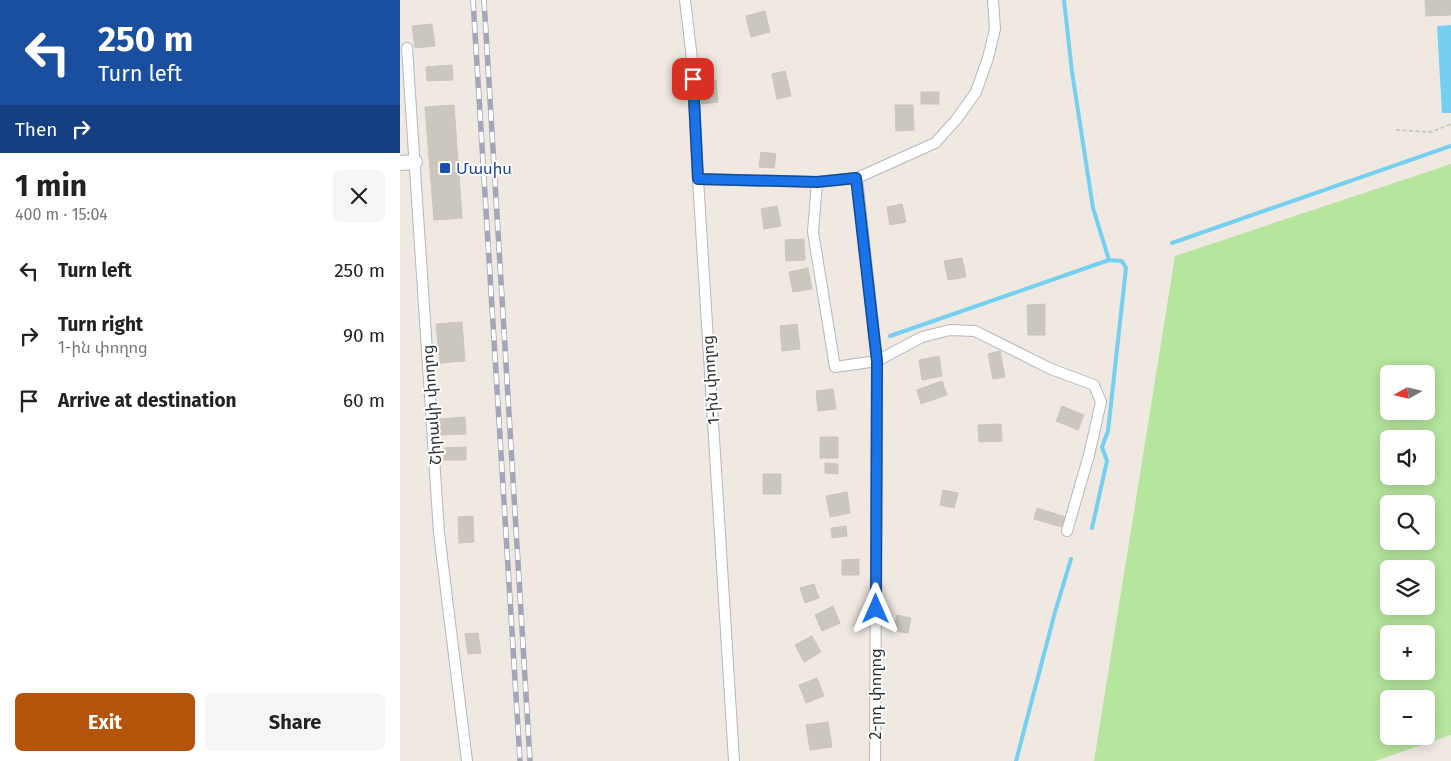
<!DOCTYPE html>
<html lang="en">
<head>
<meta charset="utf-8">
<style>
	body { margin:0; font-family:"Fira Sans","Noto Sans Armenian",sans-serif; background:#f6f6f6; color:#222; height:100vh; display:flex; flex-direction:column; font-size:19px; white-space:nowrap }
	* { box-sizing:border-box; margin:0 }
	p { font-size:16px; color:#767676 }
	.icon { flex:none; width:28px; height:28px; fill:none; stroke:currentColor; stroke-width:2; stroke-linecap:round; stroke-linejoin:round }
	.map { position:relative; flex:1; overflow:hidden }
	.details { display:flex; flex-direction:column; background:#fff; width:400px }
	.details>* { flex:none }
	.hud { background:#1a4fa0; color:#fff; overflow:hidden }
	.needle { width:32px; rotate:262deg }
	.controls { position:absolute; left:980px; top:365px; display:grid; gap:10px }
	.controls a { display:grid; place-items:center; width:55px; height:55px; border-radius:8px; background:#fff; box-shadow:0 2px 12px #0003; font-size:25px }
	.pin { position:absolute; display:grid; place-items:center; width:42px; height:42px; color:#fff; margin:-21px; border-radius:10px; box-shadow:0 2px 8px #0006 }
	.me { position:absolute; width:55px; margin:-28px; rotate:0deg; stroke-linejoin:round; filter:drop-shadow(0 0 4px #0008) }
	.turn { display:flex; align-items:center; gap:18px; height:105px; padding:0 15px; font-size:22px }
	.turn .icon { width:65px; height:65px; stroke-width:2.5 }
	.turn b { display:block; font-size:35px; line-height:42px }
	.then { display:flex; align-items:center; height:48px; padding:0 15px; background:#0003; gap:10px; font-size:19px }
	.round { display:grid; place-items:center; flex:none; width:52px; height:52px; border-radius:8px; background:#f6f6f6 }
	.head { display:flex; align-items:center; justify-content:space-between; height:85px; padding:0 15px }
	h1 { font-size:30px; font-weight:700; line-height:38px }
	.primary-button { display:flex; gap:10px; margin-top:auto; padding:10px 15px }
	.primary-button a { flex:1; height:58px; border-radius:8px; background:#b45309; color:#fff; font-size:20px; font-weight:700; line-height:58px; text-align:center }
	.primary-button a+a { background:#f6f6f6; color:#222 }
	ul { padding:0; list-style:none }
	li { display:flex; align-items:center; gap:15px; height:65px; padding:0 15px }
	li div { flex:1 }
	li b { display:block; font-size:19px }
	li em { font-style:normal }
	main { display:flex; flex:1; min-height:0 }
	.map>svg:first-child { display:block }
</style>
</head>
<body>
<main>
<section class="details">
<div class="hud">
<div class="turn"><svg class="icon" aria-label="left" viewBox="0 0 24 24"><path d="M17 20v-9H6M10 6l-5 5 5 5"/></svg><div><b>250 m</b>Turn left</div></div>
<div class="then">Then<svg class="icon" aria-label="right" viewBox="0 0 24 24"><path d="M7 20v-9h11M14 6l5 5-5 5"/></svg></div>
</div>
<div class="head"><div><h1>1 min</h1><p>400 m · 15:04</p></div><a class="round"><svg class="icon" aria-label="close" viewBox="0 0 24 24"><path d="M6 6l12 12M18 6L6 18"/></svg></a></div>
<ul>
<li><svg class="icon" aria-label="left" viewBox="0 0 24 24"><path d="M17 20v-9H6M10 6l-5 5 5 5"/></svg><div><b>Turn left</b></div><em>250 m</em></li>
<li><svg class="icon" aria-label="right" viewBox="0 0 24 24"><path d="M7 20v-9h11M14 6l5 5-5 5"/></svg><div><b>Turn right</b><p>1-ին փողոց</p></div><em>90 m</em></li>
<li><svg class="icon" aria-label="arrive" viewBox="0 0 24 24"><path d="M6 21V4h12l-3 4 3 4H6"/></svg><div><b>Arrive at destination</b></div><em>60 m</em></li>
</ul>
<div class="primary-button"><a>Exit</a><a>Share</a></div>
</section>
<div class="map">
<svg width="1051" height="761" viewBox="0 0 1051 761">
	<rect width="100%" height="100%" fill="#efe9e1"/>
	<path fill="#b6e59e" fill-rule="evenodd" d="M1051,164V735L975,761H694L775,256ZM989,374H1026V411H989ZM989,439H1026V476H989ZM989,504H1026V541H989ZM989,569H1026V606H989ZM989,634H1026V671H989ZM989,699H1026V736H989Z"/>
	<path fill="#75cff0" d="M1051,25V113H1042L1037,26Z"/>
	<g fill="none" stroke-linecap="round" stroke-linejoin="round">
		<path stroke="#75cff0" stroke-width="4" d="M664,0L672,72L693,208L709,260
			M772,243L1051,146
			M490,336L709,260L722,261L726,268L708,431L702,447L707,461L692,528
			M616,761L655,612L671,559"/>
	</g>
	<path fill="#cbc7bf" stroke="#cbc5ba" d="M1025,0H1051V15L1026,16Z
		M365,11L370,32L351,37L346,16Z
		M32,24L35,46L15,48L12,26Z
		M52,65L53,80L27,81L26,67Z
		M385,71L391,96L377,99L372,74Z
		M316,80L318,102L302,104L300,82Z
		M521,92H539V104H521Z
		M54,105L62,218L34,220L25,107Z
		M495,105H513L514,130L496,131Z
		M361,152L376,154L374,168L359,167Z
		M502,204L506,222L490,225L487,207Z
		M377,206L381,226L364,229L361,209Z
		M404,239L405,260L386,261L385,240Z
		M562,258L566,277L548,280L544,261Z
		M408,268L412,289L393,292L389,272Z
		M645,304V335H628L627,305Z
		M62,322L65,361L40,363L36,324Z
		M397,324L400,349L382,351L380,326Z
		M600,351L605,377L593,379L588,354Z
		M539,356L542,376L522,380L519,360Z
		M542,381L547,395L521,404L517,390Z
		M433,389L436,409L418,411L416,391Z
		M662,406L684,415L678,430L656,421Z
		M65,417L66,434L40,435L39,419Z
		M601,424L602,441L579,442L578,425Z
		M420,437H438V458H420Z
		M66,447V460H44V448Z
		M425,463L438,464V474L425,473Z
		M363,474H381V494H363Z
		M543,490L558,493L554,508L540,505Z
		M447,492L450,513L430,517L426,496Z
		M637,508L666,517L662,527L634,519Z
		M73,516L74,542L59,543L58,517Z
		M446,526L447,536L432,538L431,528Z
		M459,559V575H442V560Z
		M414,584L419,598L405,603L400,588Z
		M433,606L440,623L422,631L415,615Z
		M497,615L511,618L508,633L494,631Z
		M78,633L81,653L68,654L65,634Z
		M412,636L421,652L404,662L395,645Z
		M417,678L424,696L406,703L399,685Z
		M428,722L432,747L410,750L406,725Z"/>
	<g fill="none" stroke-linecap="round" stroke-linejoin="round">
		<defs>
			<path id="minor" d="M285,0L292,59L298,179L334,761
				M7,48L39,533L67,761
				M457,178L477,361L475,761
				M298,179L417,182L457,178L535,143L556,120L576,92L588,58L595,29L593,0
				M417,182L413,232L435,367L477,361L522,337L550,330L575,331L651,369L694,385L701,402L689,455L667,531"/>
			<path id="secondary" d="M0,163L15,162"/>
		</defs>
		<use href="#minor" stroke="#b4b7c1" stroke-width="12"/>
		<use href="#secondary" stroke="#b4b7c1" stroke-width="16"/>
		<path stroke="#c9c9c9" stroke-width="2" stroke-dasharray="4 2.5" stroke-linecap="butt" d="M996,130L1031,132L1051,124"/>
		<use href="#minor" stroke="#fff" stroke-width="10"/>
		<use href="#secondary" stroke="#fff" stroke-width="14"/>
		<defs>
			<path id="rail" d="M73,0L120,761
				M84,0L130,761"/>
		</defs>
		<use href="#rail" stroke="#a3a6b8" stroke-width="5.5"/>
		<use href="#rail" stroke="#fff" stroke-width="4" stroke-dasharray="11" stroke-linecap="butt"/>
	</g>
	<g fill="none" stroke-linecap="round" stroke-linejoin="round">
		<defs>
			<path id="route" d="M293,79L298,179L417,182L456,178L477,361L476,609"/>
		</defs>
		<use href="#route" stroke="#114b97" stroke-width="12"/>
		<use href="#route" stroke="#1a73e8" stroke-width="9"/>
	</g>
	<rect fill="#1a4fb4" stroke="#fff" stroke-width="2" x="39" y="162" width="12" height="12" rx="2.5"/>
	<g text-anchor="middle" stroke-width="4" stroke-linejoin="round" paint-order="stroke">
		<g font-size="16" fill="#164399" stroke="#fff" text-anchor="start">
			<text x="56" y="174">Մասիս</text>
		</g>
		<g font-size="16" fill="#2e2e2e" stroke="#fff">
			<text transform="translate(310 380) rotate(-94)" y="6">1-ին փողոց</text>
			<text transform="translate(31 405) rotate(-94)" y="6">Շիրակի փողոց</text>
			<text transform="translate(475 694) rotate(-90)" y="6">2-րդ փողոց</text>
		</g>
	</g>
</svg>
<div class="controls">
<a><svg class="needle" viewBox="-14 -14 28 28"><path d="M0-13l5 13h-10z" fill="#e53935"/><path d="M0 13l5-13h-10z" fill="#767676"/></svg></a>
<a><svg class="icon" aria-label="sound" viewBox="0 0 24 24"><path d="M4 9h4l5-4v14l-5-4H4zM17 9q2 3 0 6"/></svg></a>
<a><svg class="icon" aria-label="search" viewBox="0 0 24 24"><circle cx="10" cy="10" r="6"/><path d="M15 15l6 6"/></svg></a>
<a><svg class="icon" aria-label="layers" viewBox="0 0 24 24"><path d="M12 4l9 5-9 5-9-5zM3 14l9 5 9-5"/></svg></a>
<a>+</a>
<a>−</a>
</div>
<div class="pin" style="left:293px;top:79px;background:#d93025"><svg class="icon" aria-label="arrive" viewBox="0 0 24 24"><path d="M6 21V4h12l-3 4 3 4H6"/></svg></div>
<svg class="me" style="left:476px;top:609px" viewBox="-20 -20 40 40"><path d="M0-17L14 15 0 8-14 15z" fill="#1a73e8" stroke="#fff" stroke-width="4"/></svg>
</div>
</main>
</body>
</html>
